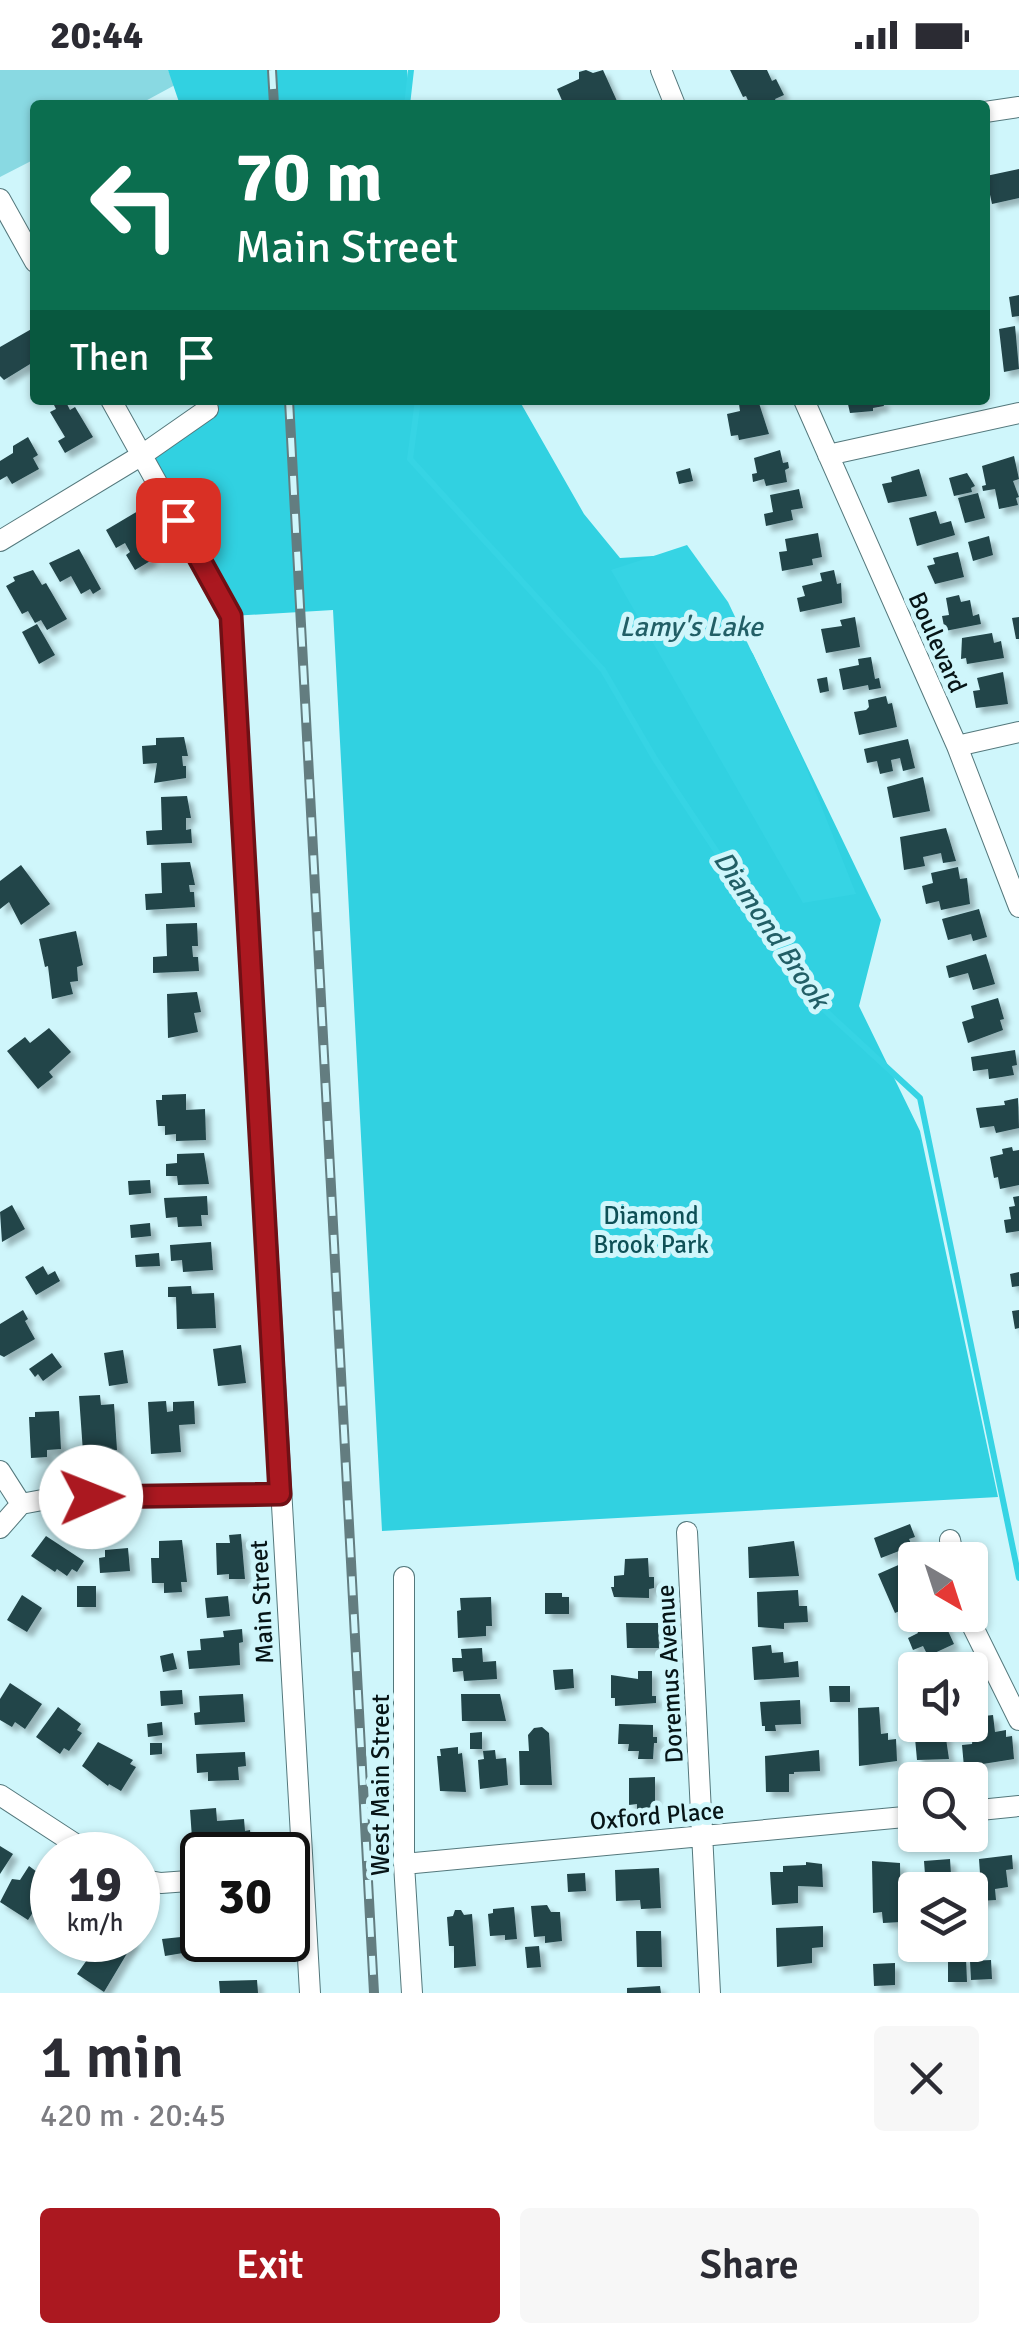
<!DOCTYPE html>
<html lang="en">
<head>
<meta charset="utf-8">
<style>
	body { margin:0; font-family:Signika,sans-serif; background:#f7f7f7; color:#2b2b33; height:100vh; display:flex; flex-direction:column; font-size:38px; white-space:nowrap }
	* { box-sizing:border-box; margin:0 }
	p { font-size:32px; color:#7c7c81 }
	.icon { flex:none; width:55px; height:55px; fill:none; stroke:currentColor; stroke-width:2; stroke-linecap:round; stroke-linejoin:round }
	.map { position:relative; height:1923px; overflow:hidden }
	.drawer { display:flex; flex-direction:column; background:#fff; flex:1 }
	.drawer>* { flex:none }
	.guide { position:absolute; left:30px; top:30px; width:960px; height:305px; border-radius:10px; box-shadow:0 2px 8px #0004; background:#0b6e4f; color:#fff; overflow:hidden }
	.needle { width:65px; rotate:141deg }
	.controls { position:absolute; left:898px; top:1472px; display:grid; gap:20px }
	.controls a { display:grid; place-items:center; width:90px; height:90px; border-radius:10px; background:#fff; box-shadow:0 2px 8px #0004; font-size:50px }
	.speed { position:absolute; left:30px; top:1762px; display:flex; gap:20px; font-size:50px; font-weight:700; text-align:center }
	.speed>* { display:grid; place-content:center; width:130px; height:130px; border-radius:50%; background:#fff; box-shadow:0 2px 8px #0004; line-height:1 }
	.speed small { font-size:25px; font-weight:400 }
	.speed .limit { border:5px solid #111; border-radius:15px; background:#fff; color:#111 }
	.pin { position:absolute; display:grid; place-items:center; width:85px; height:85px; color:#fff; margin:-42px; border-radius:20px; box-shadow:0 5px 15px #0006 }
	.me { position:absolute; width:110px; margin:-55px; rotate:89deg; stroke-linejoin:round; filter:drop-shadow(0 0 8px #0008) }
	.turn { display:flex; align-items:center; gap:35px; height:210px; padding:0 40px; font-size:45px }
	.turn .icon { width:130px; height:130px; stroke-width:2.5 }
	.turn b { display:block; font-size:70px; line-height:85px }
	.then { display:flex; align-items:center; height:95px; padding:0 40px; background:#0003; gap:20px; font-size:38px }
	.round { display:grid; place-items:center; flex:none; width:105px; height:105px; border-radius:10px; background:#f7f7f7 }
	.head { display:flex; align-items:center; justify-content:space-between; height:170px; padding:0 40px }
	h1 { font-size:60px; font-weight:600; line-height:75px }
	.action { display:flex; gap:20px; margin-top:auto; padding:20px 40px }
	.action a { flex:1; height:115px; border-radius:10px; background:#ab1820; color:#fff; font-size:40px; font-weight:600; line-height:115px; text-align:center }
	.action a+a { background:#f7f7f7; color:#2b2b33 }
	.status { display:flex; justify-content:space-between; align-items:center; height:70px; padding:0 50px; background:#fff; direction:ltr }
	.status svg { height:28px; fill:currentColor }
	.map>svg:first-child { display:block }
</style>
</head>
<body>
<div class="status"><b>20:44</b><svg viewBox="0 0 49 12"><path d="M0 12V9h3v3zM5 12V6h3v6zM10 12V3h3v9zM15 12V0h3v12zM26 1h20v11H26zM47 4h2v5h-2z"/></svg></div>
<div class="map">
<svg width="1019" height="1923" viewBox="0 0 1019 1923">
	<defs>
		<filter id="shadow"><feDropShadow dx="5.5" dy="5.5" stdDeviation="2.5" flood-color="#0004"/></filter>
	</defs>
	<rect width="100%" height="100%" fill="#cff6fb"/>
	<path fill="#89d9e2" d="M0,0H168L175,15L138,35H35V89L0,107Z"/>
	<path fill="#31d1e1" d="M168,0H407L409,25L404,35H180Z
		M226,330H519L584,444L620,488L686,484L753,584L881,850L859,936L920,1061L998,1427L382,1461L333,540L231,546L142,386Z"/>
	<path fill="#36d4e4" d="M687,475L728,532L803,690L856,824L803,833L611,500Z"/>
	<g fill="none" stroke-linecap="round" stroke-linejoin="round">
		<path stroke="#36d4e4" stroke-width="6" d="M407,35L411,0
			M418,330L410,389L603,600L655,689L818,934L920,1028L1019,1508"/>
	</g>
	<path fill="#224448" filter="url(#shadow)" d="M586,0L593,3L603,0L617,31L608,35H564L557,19L579,9V2Z
		M730,0H767L772,11L776,9L784,25L775,29L778,35H750L746,26L743,27Z
		M1019,99V128L992,134L986,106Z
		M1019,225V246L1012,247L1009,227Z
		M1015,256L1019,299L1004,302L999,259Z
		M35,257V291L4,310L0,306V277Z
		M65,330L70,340L75,337L93,367L65,383L58,371L65,367L50,342L56,339L54,335Z
		M758,330L769,364L739,370L738,365L731,366L727,344L740,341L739,334L745,331Z
		M847,330H882L884,336L873,338V341L850,343Z
		M28,367L38,385L33,388L39,399L12,414L7,406L0,410V391L13,383V376Z
		M780,380L783,393L788,392L789,398L785,400L787,412L766,416L764,409L753,412L752,404L757,403L754,388Z
		M1014,386L1019,409L1013,411L1019,427L1016,428L1018,435L999,439L995,419L983,421L982,416L986,415L982,396Z
		M690,398L693,411L679,414L676,402Z
		M919,399L927,426L888,433L882,414L892,412L891,407Z
		M967,403L975,416L971,418L972,422L954,426L949,408Z
		M799,419L803,438L791,440L793,450L766,456L764,444L773,442L770,425Z
		M978,423L985,448L965,453L958,428Z
		M138,441L155,469L144,476L152,490L135,500L126,485L130,482L125,473L116,478L106,460Z
		M936,441L940,454L951,451L955,465L917,476L909,448Z
		M818,463L822,487L812,489L813,495L782,501L779,482L787,481L785,469Z
		M989,466L993,485L973,491L968,472Z
		M79,479L101,519L93,524L90,519L81,524L71,506L60,512L49,493Z
		M958,482L964,507L935,514L927,496L935,494L933,488Z
		M33,500L42,515L46,513L67,549L47,560L41,550L35,553L28,541L22,544L6,516L15,511L13,507Z
		M834,500L837,514L841,513L842,533L800,542L797,528L805,526L802,516L822,511L820,503Z
		M959,525L961,532L970,530L973,546L979,544L981,554L945,561L942,546L949,545L946,528Z
		M855,547L860,577L826,583L821,559L842,556L840,550Z
		M1019,547V569H1016L1012,548Z
		M37,554L55,585L39,594L22,562Z
		M992,563L994,573L1001,571L1004,588L967,594L966,588L961,589L962,568Z
		M871,587L875,609L879,608L881,618L869,620L868,615L843,620L839,599L859,595L858,589Z
		M1003,602L1008,634L976,638L973,621L980,620L977,608Z
		M827,607L829,621L820,623L817,609Z
		M886,626L888,634L892,633L897,657L859,665L854,642L866,640L869,637L868,630Z
		M184,667L188,686H182L183,696H186V708L154,713L157,693L143,694L142,676L156,675V668Z
		M908,669L915,698L903,701L900,688L891,690L893,701L880,704L877,691L867,693L864,679Z
		M923,707L930,741L893,748L887,717Z
		M187,726L191,748H186V760L191,759L192,773L147,775L146,761L162,760L161,727Z
		M946,758L956,791L943,793L941,783L923,787L925,796L904,800L900,767Z
		M190,792L195,815H189L190,822H194L195,837L146,840L145,824L162,823L161,793Z
		M21,795L50,834L21,855L9,832L0,839V811Z
		M958,797L960,809L967,808L970,834L941,840L939,831L926,834L922,816L933,813L931,803Z
		M979,839L987,867L973,871L971,864L948,870L942,849Z
		M197,853L198,876H192L193,887H198L199,901L153,903V887L167,886L166,854Z
		M76,861L83,895L77,897L78,911L70,912L73,924L52,929L48,896L45,897L39,869Z
		M986,884L995,914L973,920L968,903L949,908L946,896Z
		M197,922L201,942L194,943L198,962L168,968L167,924Z
		M998,928L1004,949L1000,950L1003,960L968,973L962,952L974,948L971,936Z
		M49,958L71,982L49,1002L53,1007L38,1019L7,981L25,967L30,973Z
		M1015,980L1017,995L1012,996L1014,1005L989,1009L988,999L973,1001L971,987Z
		M186,1024V1040L205,1039L206,1070L176,1071V1064L165,1065V1056H158L156,1030H162V1025Z
		M1018,1028L1019,1058L996,1063L994,1056L980,1058L976,1038L1005,1035L1004,1031Z
		M1012,1077L1013,1081L1019,1080V1115L1000,1119L998,1107L994,1108L990,1087L1003,1084L1002,1079Z
		M204,1083L209,1114L178,1115L177,1106H166V1094L177,1093V1084Z
		M150,1110L151,1123L129,1125L128,1111Z
		M207,1126L208,1145H201L202,1156L178,1157L177,1147L166,1148L164,1128Z
		M1019,1126V1161L1006,1163L1004,1150L1011,1149L1009,1137L1015,1136L1013,1127Z
		M12,1135L25,1159L2,1172L0,1142Z
		M150,1153L151,1166L131,1168L130,1155Z
		M211,1172L213,1200L183,1202L182,1190L171,1191L170,1175Z
		M159,1183L160,1196L136,1197L135,1185Z
		M43,1196L48,1205L55,1201L60,1211L36,1225L25,1207Z
		M1019,1202V1216L1012,1217L1010,1204Z
		M191,1216L192,1224L214,1223L216,1258L177,1259L176,1227H168V1217Z
		M23,1240L28,1249L25,1251L35,1269L4,1287L0,1285V1254Z
		M1019,1240V1258L1015,1259L1012,1241Z
		M241,1275L246,1313L218,1316L213,1279Z
		M123,1280L128,1313L109,1316L104,1283Z
		M52,1283L62,1297L43,1311L38,1304L35,1307L29,1299Z
		M100,1325L101,1335L114,1334L117,1380L83,1382L79,1326Z
		M166,1331L167,1342L173,1341V1332L194,1331L195,1354L179,1355L181,1382L151,1384L148,1332Z
		M59,1341L61,1379L47,1380V1387L31,1388L29,1347H35V1342Z
		M910,1454L915,1467L909,1469L912,1476L881,1488L874,1468Z
		M241,1464L245,1509H229V1504L217,1505L216,1473H230L229,1465Z
		M46,1466L84,1491L77,1502L72,1499L67,1506L57,1499L55,1502L31,1486Z
		M182,1470L187,1512H181L182,1522L164,1523V1513H152L151,1488H159V1471Z
		M794,1471L799,1506L749,1508L748,1477Z
		M128,1478L130,1501L100,1503L99,1488L105,1487V1480Z
		M648,1488L649,1507H654V1518L649,1519V1528L614,1527L611,1517H614V1506L624,1505L625,1489Z
		M912,1489L915,1497V1534L895,1543L878,1504Z
		M77,1516H96V1537H77Z
		M798,1520L799,1536H807L808,1552L784,1553V1559L758,1557L757,1522Z
		M545,1523H562V1527H569V1544H545Z
		M22,1525L42,1538L27,1562L7,1550Z
		M228,1526L230,1546L207,1548L205,1528Z
		M491,1527L492,1556H486V1566L458,1568L457,1541L461,1540L460,1528Z
		M930,1551L933,1558L944,1552L954,1574L928,1586L923,1576L913,1580L908,1568L918,1563L916,1558Z
		M626,1553H658L659,1578H627Z
		M242,1559L243,1572L239,1573L240,1595L189,1599L187,1581L201,1580L200,1569L224,1567L223,1561Z
		M771,1575L772,1583L783,1582L784,1593L798,1591L799,1607L754,1610L752,1577Z
		M482,1578L483,1592L496,1591L497,1609L464,1611L463,1601L453,1602L452,1588H462L461,1579Z
		M173,1583L177,1599L163,1602L160,1586Z
		M969,1593V1600H934L933,1595Z
		M573,1599L574,1618L555,1620L553,1600Z
		M638,1601H652V1626H656V1633L615,1636V1628H611V1605L638,1609Z
		M10,1613L42,1634L25,1659L15,1652L12,1657L0,1650V1629Z
		M829,1616H850V1632H830Z
		M182,1620L183,1634L161,1636L160,1621Z
		M243,1624L245,1652L195,1655L194,1643L200,1642L199,1626Z
		M461,1624H500L506,1651H462Z
		M800,1630L801,1654L775,1655L776,1661H765V1656H762L760,1632Z
		M58,1637L81,1654L77,1660L82,1663L69,1681L64,1678L60,1684L36,1667Z
		M879,1637L881,1664L888,1663V1670L896,1669L897,1691L859,1696L858,1638Z
		M993,1645L995,1662L1006,1660V1667L1012,1666L1014,1689L964,1697L962,1675L972,1674L975,1647Z
		M162,1652L163,1665L148,1667L147,1654Z
		M619,1654L653,1655V1667H657V1673H654L653,1689H638L639,1681H628L629,1674H618Z
		M923,1655H944L949,1689L917,1690L915,1668L924,1667Z
		M542,1657L549,1663L552,1715H520L519,1681H529L528,1665L534,1658Z
		M482,1662V1679H470V1663Z
		M98,1672L133,1690L130,1694L136,1697L121,1721L109,1714L108,1716L82,1696Z
		M150,1673H162V1684L150,1685Z
		M458,1677V1684L462,1683L466,1722L440,1721L437,1686H441L440,1679Z
		M495,1680L496,1689L506,1688L508,1715L480,1719L478,1690L484,1689L483,1681Z
		M819,1680L820,1701L794,1702V1704H789V1722H766L765,1686Z
		M245,1682L246,1696L238,1697L239,1710L208,1711V1702L197,1703L196,1684Z
		M655,1707V1741L637,1742V1734L629,1735V1708Z
		M216,1738L217,1751L244,1749L245,1761L250,1760L252,1779L205,1782L204,1767L192,1768L190,1740Z
		M0,1776L13,1784L0,1804Z
		M1012,1785L1013,1799L1006,1800L1008,1817L995,1819L996,1830L979,1831L978,1818H981L979,1789Z
		M950,1789L952,1820L926,1818L924,1791Z
		M872,1791L900,1793L901,1852L883,1853L882,1842L873,1843Z
		M806,1792L822,1794L823,1817L798,1816V1833L772,1835L770,1802H783V1796L806,1795Z
		M29,1796L52,1813L28,1850L0,1832L12,1809L20,1810Z
		M659,1798L661,1838L641,1839L640,1830L616,1831L615,1800Z
		M585,1803L586,1821L568,1822L567,1804Z
		M547,1835L551,1842H560L562,1871L545,1873V1866L534,1867L531,1836Z
		M52,1837V1858L42,1851Z
		M514,1837L517,1869L505,1870V1865L490,1866L488,1844L493,1843V1839Z
		M455,1840H461L464,1845L472,1844L476,1896L454,1898V1876H449L447,1847L453,1846Z
		M823,1856V1877L812,1878V1893L777,1897L776,1858Z
		M636,1861H661L662,1897H637Z
		M181,1867L183,1883L165,1886L162,1869Z
		M101,1870H135L104,1922L77,1904Z
		M539,1876L541,1897L527,1898L525,1877Z
		M948,1888H966L967,1912H948Z
		M991,1890L992,1909L971,1910L970,1891Z
		M895,1893V1915L874,1916L873,1894Z
		M257,1910L258,1923H220L219,1911Z
		M660,1916L661,1923H627V1918Z"/>
	<g fill="none" stroke-linecap="round" stroke-linejoin="round">
		<defs>
			<path id="street" d="M661,0L675,35
				M985,42L1019,37
				M0,129L35,192
				M111,330L231,546L310,1923
				M804,330L957,676L1019,837
				M828,385L1019,343
				M0,471L142,385L208,339
				M957,676L1019,662
				M0,1401L21,1434
				M0,1458L21,1434L53,1428L280,1423
				M687,1462L710,1923
				M950,1470L954,1490
				M404,1507V1794L412,1923
				M967,1545L1019,1650
				M0,1725L92,1785
				M970,1741L1019,1736
				M404,1794L915,1746
				M138,1809L161,1813L202,1810"/>
		</defs>
		<use href="#street" stroke="#54787c" stroke-width="22"/>
		<use href="#street" stroke="#fff" stroke-width="20"/>
		<defs>
			<path id="rail" d="M272,0L274,35
				M289,330L374,1923"/>
		</defs>
		<use href="#rail" stroke="#637d80" stroke-width="10"/>
		<use href="#rail" stroke="#cff6fb" stroke-width="6" stroke-dasharray="19" stroke-linecap="butt"/>
	</g>
	<g fill="none" stroke-linecap="round" stroke-linejoin="round">
		<defs>
			<path id="route" d="M91,1427L280,1424L231,546L178,450"/>
		</defs>
		<use href="#route" stroke="#6f1015" stroke-width="25"/>
		<use href="#route" stroke="#ab1820" stroke-width="18"/>
	</g>
	<g text-anchor="middle" stroke-width="10" stroke-linejoin="round" paint-order="stroke">
		<g font-size="25" fill="#071517" stroke="#cff6fb">
			<text transform="translate(938 572) rotate(66)" y="9">Boulevard</text>
			<text transform="translate(261 1532) rotate(-93)" y="9">Main Street</text>
			<text transform="translate(669 1604) rotate(-93)" y="9">Doremus Avenue</text>
			<text transform="translate(380 1715) rotate(-90)" y="9">West Main Street</text>
			<text transform="translate(657 1745) rotate(-5)" y="9">Oxford Place</text>
		</g>
		<g font-size="25" fill="#0e5056" stroke="#cff6fb">
			<text x="651" y="1154">Diamond<tspan x="651" dy="29">Brook Park</tspan></text>
		</g>
		<g font-size="28" font-style="italic" fill="#225f66" stroke="#cff6fb">
			<text x="691" y="566">Lamy's Lake</text>
			<text transform="translate(772 859) rotate(56)" y="10">Diamond Brook</text>
		</g>
	</g>
</svg>
<div class="controls">
<a><svg class="needle" viewBox="-14 -14 28 28"><path d="M0-13l5 13h-10z" fill="#e53935"/><path d="M0 13l5-13h-10z" fill="#7c7c81"/></svg></a>
<a><svg class="icon" aria-label="sound" viewBox="0 0 24 24"><path d="M4 9h4l5-4v14l-5-4H4zM17 9q2 3 0 6"/></svg></a>
<a><svg class="icon" aria-label="search" viewBox="0 0 24 24"><circle cx="10" cy="10" r="6"/><path d="M15 15l6 6"/></svg></a>
<a><svg class="icon" aria-label="layers" viewBox="0 0 24 24"><path d="M12 4l9 5-9 5-9-5zM3 14l9 5 9-5"/></svg></a>
</div>
<div class="speed"><div>19<small>km/h</small></div><div class="limit">30</div></div>
<div class="pin" style="left:178px;top:450px;background:#d93025"><svg class="icon" aria-label="arrive" viewBox="0 0 24 24"><path d="M6 21V4h12l-3 4 3 4H6"/></svg></div>
<svg class="me" style="left:91px;top:1427px" viewBox="-20 -20 40 40"><circle r="19" fill="#fff"/><path d="M0-13L10 11 0 6-10 11z" fill="#ab1820"/></svg>
<div class="guide">
<div class="turn"><svg class="icon" aria-label="left" viewBox="0 0 24 24"><path d="M17 20v-9H6M10 6l-5 5 5 5"/></svg><div><b>70 m</b>Main Street</div></div>
<div class="then">Then<svg class="icon" aria-label="arrive" viewBox="0 0 24 24"><path d="M6 21V4h12l-3 4 3 4H6"/></svg></div>
</div>
</div>
<section class="drawer">
<div class="head"><div><h1>1 min</h1><p>420 m · 20:45</p></div><a class="round"><svg class="icon" aria-label="close" viewBox="0 0 24 24"><path d="M6 6l12 12M18 6L6 18"/></svg></a></div>
<div class="action"><a>Exit</a><a>Share</a></div>
</section>
</body>
</html>
